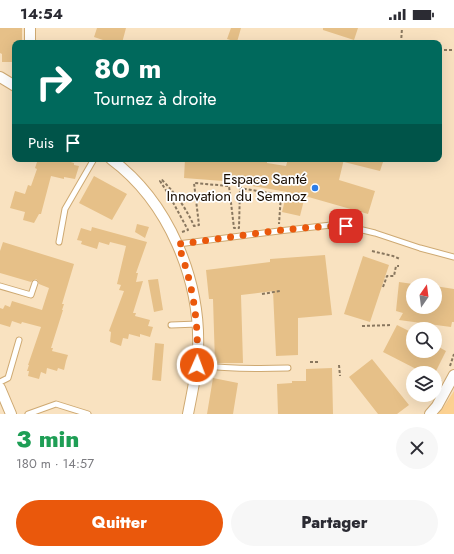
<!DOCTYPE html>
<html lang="fr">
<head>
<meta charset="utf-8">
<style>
	body { margin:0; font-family:Jost,sans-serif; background:#f7f7f7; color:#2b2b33; height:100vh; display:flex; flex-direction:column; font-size:15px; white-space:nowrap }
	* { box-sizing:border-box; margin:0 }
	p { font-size:13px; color:#7c7c81 }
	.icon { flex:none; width:22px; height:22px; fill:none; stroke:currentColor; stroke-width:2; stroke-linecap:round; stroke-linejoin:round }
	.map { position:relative; height:386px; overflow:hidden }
	.drawer { display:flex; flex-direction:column; background:#fff; flex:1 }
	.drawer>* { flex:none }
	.guide { position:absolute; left:12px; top:12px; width:430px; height:122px; border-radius:8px; box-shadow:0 4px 16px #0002; background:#00695c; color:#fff; overflow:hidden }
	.needle { width:26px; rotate:14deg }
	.buttons { position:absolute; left:406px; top:250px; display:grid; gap:8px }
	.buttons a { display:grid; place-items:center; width:36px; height:36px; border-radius:50%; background:#fff; box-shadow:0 4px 16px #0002; font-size:20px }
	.pin { position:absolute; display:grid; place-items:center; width:34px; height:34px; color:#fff; margin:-17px; border-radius:8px; box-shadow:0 2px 6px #0006 }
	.me { position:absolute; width:44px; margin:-22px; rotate:2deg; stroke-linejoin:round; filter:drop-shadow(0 0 3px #0008) }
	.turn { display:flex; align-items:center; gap:14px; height:84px; padding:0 16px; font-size:18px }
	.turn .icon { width:52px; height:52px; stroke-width:2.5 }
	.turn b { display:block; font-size:28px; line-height:34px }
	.then { display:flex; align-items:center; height:38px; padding:0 16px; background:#0003; gap:8px; font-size:15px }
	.round { display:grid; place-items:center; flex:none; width:42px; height:42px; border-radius:21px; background:#f7f7f7 }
	.overview { display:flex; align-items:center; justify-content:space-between; height:68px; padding:0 16px }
	h1 { font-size:24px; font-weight:800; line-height:30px; color:#1e9e55 }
	.primary-button { display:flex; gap:8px; margin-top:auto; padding:8px 16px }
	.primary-button a { flex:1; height:46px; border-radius:24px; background:#ea580c; color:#fff; font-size:16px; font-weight:800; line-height:46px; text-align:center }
	.primary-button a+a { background:#f7f7f7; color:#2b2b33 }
	.status { display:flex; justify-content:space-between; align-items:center; height:28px; padding:0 20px; background:#fff; direction:ltr }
	.status svg { height:11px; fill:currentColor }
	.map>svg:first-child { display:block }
</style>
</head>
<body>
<div class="status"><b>14:54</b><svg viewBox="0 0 49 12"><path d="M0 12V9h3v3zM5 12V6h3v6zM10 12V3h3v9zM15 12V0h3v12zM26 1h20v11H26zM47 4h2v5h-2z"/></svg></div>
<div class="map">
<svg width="454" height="386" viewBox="0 0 454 386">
	<rect width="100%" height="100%" fill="#f9e2c0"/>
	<path fill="#fcd191" d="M454,363V386H438L445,377Z"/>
	<path fill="#e6c088" d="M0,0H22V15H15V25H13V34H2V26L0,25Z
		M97,0H126L122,15H112L94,9Z
		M231,0H241L237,14L227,11Z
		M323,0H358L354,12L323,2Z
		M38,131H61L74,135V137L79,138L75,151L64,149V151L51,148L41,186H39L34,195L23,192L25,184L10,180L15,163L25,166L28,157L31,158L37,141L35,140Z
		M185,131H267V135L286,138L288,131H344L339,152L375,163L368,186L305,168L300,188L282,184L287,164L223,153L184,150Z
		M344,131H384L380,143L344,134Z
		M94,148L127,166L112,192L79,175Z
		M137,196L149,199L145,210L135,204Z
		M92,199L147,214L136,245H138L136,254L143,253L133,285H136L135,288L150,292L148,298L153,299L150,309L140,306V309L129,306L128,311L123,310L121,318L110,314L111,304L109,303L124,263L119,262L121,257L117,256L126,218L110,214L109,217L99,214L97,221L81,216L82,213L77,212L81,200L91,203Z
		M3,214L74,236L62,276H64L62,282H63L51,320H53L52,323L68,327L66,333L64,342L58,340L57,343L47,340L46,346L41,344L39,351L28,348L29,343H27L29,337H28L41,299L22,294L21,296L12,293L10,299L0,296V280L3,281L5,277L10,279L12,273L42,282L49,260L39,256L38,253L36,251L33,252L31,254L0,245V223Z
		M325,227L332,287L298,290V327L276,328L273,263L241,267L243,335H215L213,271H209L206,242L270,234V231Z
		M363,228L389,237L370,294L344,286Z
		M158,251L163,282L154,284L148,252Z
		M399,254L413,256V279H435V258L454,261V294H452L451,299L399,292L403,285L396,283Z
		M397,297L413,305V323H435V317L446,323L435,345H424L383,324Z
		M155,315L164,316L161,353L152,352Z
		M372,331L409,377L397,386H378L349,349Z
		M332,340L333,386H278L277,356L292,355V353H306V341Z
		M213,350L238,355L233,386H207Z"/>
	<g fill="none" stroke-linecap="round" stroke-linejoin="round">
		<defs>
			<path id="service" d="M59,214L65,181L94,131
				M178,216L279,203L331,197L346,198L375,205L420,220L454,229
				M0,258L31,267L35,255
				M171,297L198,296
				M197,337C228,341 257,341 288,340
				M0,354L8,350L19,312
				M28,386L56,376L88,386"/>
			<path id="minor" d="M30,0V15
				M0,49L15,58
				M111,131C169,174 201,252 198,323C197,344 192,365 188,386
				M0,360L11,386
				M430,386L437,378L454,347"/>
		</defs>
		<use href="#service" stroke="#cea972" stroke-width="7"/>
		<use href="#minor" stroke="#cea972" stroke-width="12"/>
		<path stroke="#89775f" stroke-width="2" stroke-dasharray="3 2" stroke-linecap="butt" d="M401,15L402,0
			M439,22H454
			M182,204L188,202L169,167L160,153L162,152C176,166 186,180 194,198L199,197L194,155L229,158L234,200H239L240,160L281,167L279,196
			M372,223L393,228L400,231
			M383,259L387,248H394L396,238H399
			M262,266L280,263
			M362,298L391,297
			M310,334H320
			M339,337L340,348
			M450,338L454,326
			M435,349L441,353"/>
		<use href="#service" stroke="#fff" stroke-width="5"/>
		<use href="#minor" stroke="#fff" stroke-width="10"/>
	</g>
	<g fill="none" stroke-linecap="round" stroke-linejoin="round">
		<path stroke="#ea580c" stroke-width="7" stroke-dasharray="0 12.6" d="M197,337C199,293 193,257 178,216C233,210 289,198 346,198"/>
	</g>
	<circle fill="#2c7de8" stroke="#fff" stroke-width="1.5" cx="315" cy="160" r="4"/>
	<g text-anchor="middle" stroke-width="3.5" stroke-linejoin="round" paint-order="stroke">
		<g font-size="15" fill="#1a0d00" stroke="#fff" text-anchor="end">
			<text x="307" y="156">Espace Santé<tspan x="307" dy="17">Innovation du Semnoz</tspan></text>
		</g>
	</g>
</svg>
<div class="buttons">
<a><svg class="needle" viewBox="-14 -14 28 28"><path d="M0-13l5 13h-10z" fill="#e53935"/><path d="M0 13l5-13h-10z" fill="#7c7c81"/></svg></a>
<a><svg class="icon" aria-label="search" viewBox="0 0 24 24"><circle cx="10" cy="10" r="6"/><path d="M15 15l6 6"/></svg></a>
<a><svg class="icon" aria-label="layers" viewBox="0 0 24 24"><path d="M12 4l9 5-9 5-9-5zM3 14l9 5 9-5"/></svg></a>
</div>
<div class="pin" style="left:346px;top:198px;background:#d93025"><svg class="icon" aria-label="arrive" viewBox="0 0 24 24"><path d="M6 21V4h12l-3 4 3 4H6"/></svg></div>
<svg class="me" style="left:197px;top:337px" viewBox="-20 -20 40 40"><circle r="17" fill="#ea580c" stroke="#fff" stroke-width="3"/><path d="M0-11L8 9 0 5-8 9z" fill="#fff"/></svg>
<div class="guide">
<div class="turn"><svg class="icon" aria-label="right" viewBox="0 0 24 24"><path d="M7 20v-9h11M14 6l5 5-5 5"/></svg><div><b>80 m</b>Tournez à droite</div></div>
<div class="then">Puis<svg class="icon" aria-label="arrive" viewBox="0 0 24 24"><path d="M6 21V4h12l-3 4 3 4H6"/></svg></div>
</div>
</div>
<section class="drawer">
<div class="overview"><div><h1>3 min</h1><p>180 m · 14:57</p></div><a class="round"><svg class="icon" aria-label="close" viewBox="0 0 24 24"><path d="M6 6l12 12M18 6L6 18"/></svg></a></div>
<div class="primary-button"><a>Quitter</a><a>Partager</a></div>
</section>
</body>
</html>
